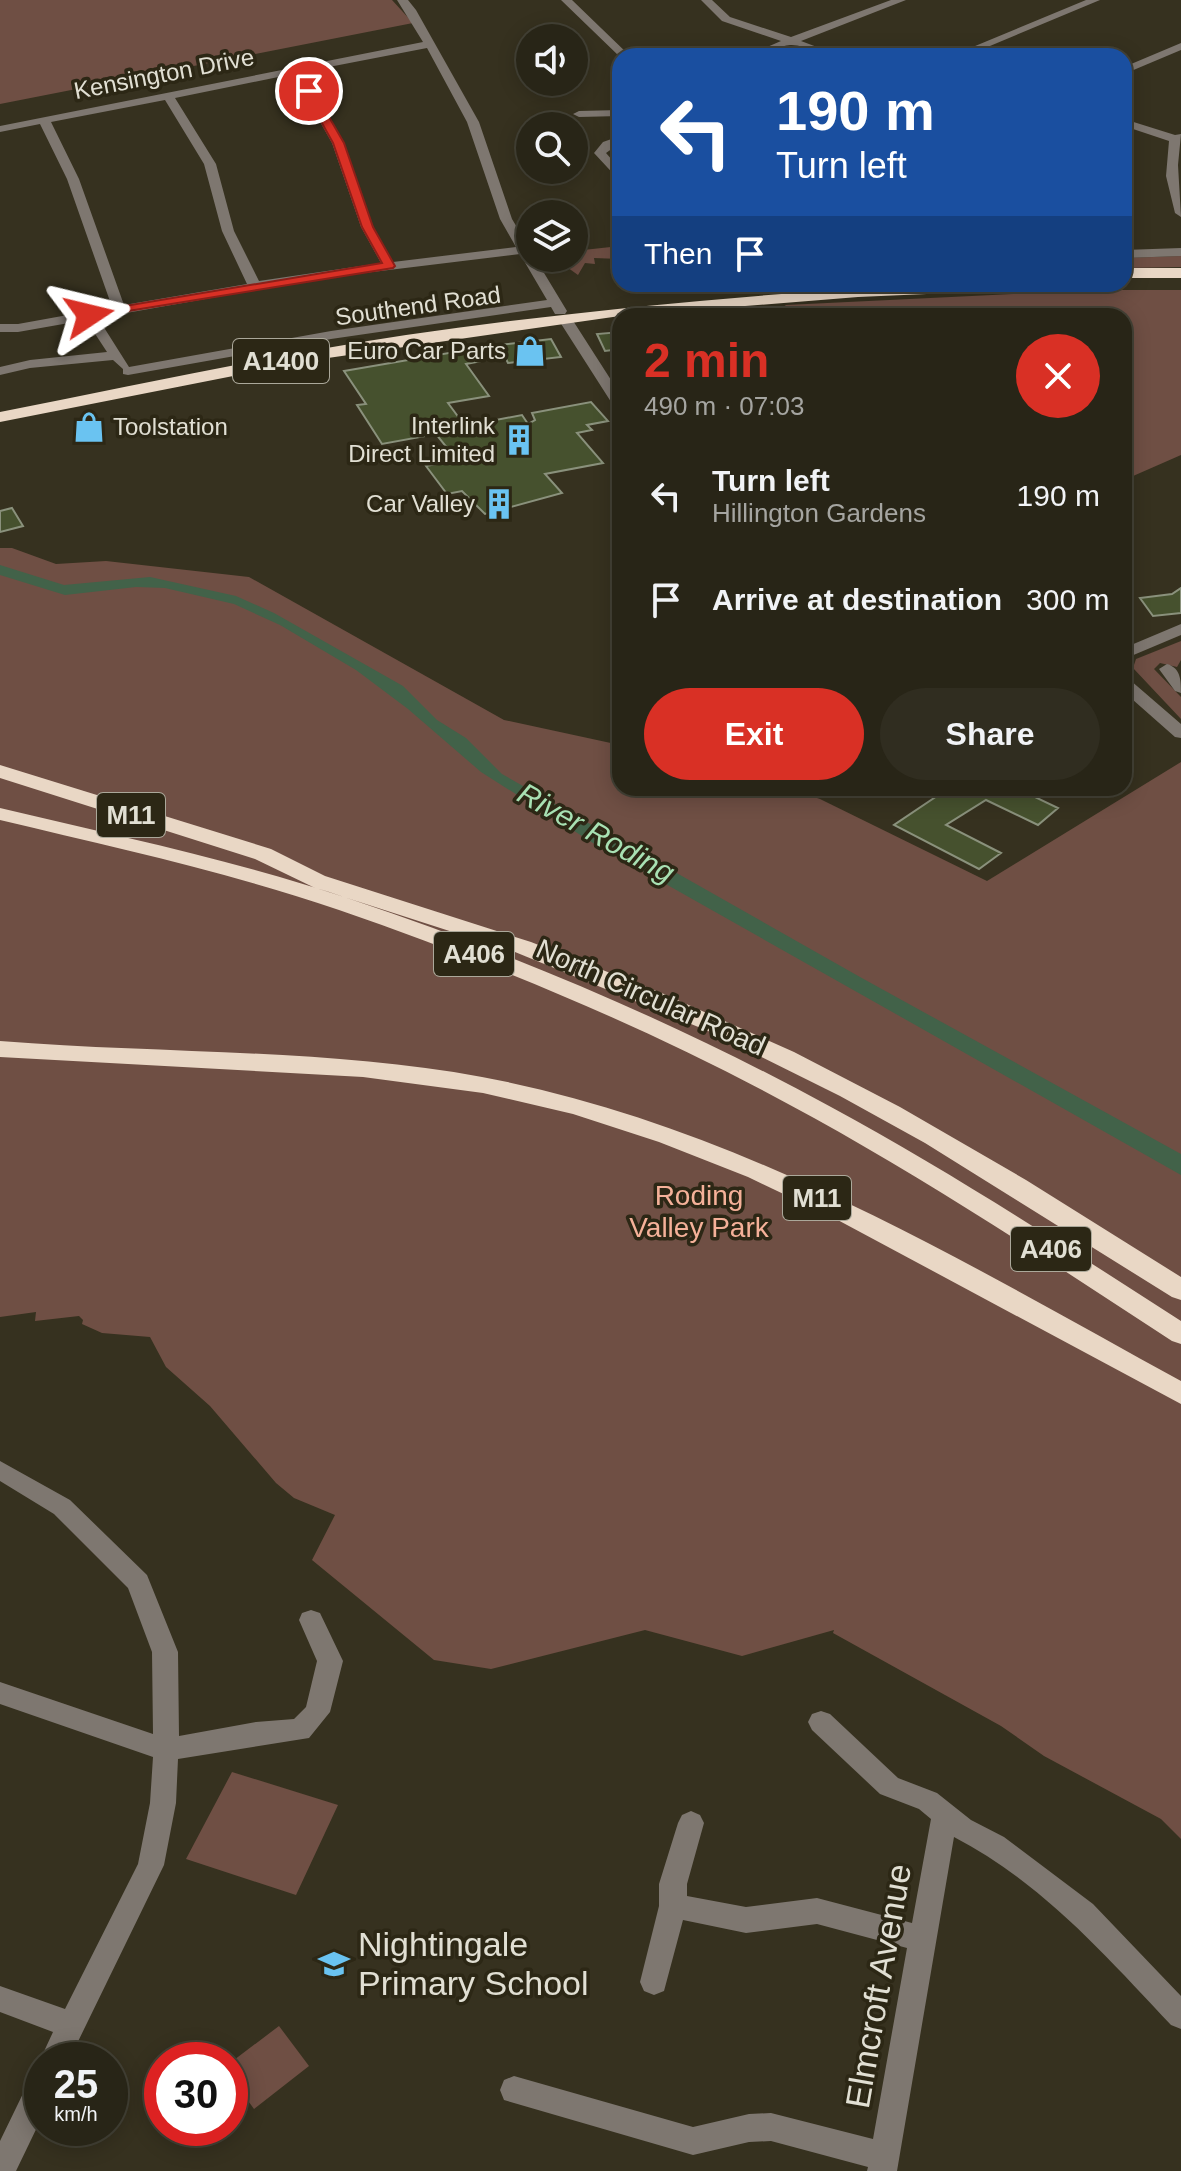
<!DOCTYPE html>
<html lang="en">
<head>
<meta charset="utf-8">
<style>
	body { margin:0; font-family:Arial,sans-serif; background:#302d20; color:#f1f3f6; height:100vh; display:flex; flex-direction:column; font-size:30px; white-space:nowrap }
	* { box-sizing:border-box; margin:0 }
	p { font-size:26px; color:#a5a5a1 }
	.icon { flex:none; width:44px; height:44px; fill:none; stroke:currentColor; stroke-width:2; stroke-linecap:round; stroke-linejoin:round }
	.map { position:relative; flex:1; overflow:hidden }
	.drawer { position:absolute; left:612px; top:308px; width:520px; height:488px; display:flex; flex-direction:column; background:#282517; border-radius:24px; box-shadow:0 4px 20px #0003,0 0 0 2px #444236 }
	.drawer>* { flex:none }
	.guide { position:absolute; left:612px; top:48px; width:520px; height:244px; border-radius:24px; box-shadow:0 4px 20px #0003,0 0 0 2px #444236; background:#1a4fa0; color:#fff; overflow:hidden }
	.tools { position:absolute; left:516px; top:24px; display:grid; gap:16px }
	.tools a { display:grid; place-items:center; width:72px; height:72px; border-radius:50%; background:#282517; box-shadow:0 4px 20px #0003,0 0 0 2px #444236; font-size:40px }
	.speed { position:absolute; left:24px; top:2042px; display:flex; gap:16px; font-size:40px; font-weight:700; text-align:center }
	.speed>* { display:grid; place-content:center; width:104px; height:104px; border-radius:50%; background:#282517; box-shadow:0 4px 20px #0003,0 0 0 2px #444236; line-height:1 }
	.speed small { font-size:20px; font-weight:400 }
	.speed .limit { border:12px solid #d22; background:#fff; color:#111 }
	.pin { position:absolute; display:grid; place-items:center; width:68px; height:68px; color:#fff; margin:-34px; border:4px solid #fff; border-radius:50%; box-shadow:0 2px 8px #0007 }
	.me { position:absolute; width:88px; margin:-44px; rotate:80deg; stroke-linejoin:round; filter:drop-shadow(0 0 6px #0008) }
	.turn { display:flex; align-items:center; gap:28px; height:168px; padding:0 32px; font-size:36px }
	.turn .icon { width:104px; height:104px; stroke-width:2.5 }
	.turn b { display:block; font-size:56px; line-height:68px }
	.then { display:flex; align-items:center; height:76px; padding:0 32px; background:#0003; gap:16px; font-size:30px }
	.round { display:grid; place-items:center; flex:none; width:84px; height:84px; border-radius:42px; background:#302d20 }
	.overview { display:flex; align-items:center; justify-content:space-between; height:136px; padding:0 32px }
	h1 { font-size:48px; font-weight:800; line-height:60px; color:#d93025 }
	.primary-button { display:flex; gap:16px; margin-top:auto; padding:16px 32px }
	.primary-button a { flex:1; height:92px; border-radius:48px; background:#d93025; color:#fff; font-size:32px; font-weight:800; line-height:92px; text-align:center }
	.primary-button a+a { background:#302d20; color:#f1f3f6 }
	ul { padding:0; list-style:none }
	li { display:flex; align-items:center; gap:24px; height:104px; padding:0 32px }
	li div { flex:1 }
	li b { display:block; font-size:30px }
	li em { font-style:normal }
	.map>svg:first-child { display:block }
</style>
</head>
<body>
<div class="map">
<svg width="1181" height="2171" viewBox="0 0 1181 2171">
	<rect width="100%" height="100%" fill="#36311f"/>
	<path fill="#6f4f44" d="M0,0H392L413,23L0,104Z
		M620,246V259L594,258L595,264L585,263L578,275L564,265L539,262L536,258H574V251Z
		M1181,256V267L1124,268V258Z
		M1092,290H1181V455L1124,480V316H846L845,308L779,310L786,305Z
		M0,548H12L56,564L106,561L249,577L504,720L620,745V788H787L820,799L987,881L1181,762V1839L1161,1819L1044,1756L1001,1726L833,1633L834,1630L742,1656L645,1630L491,1669L434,1660L312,1560L335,1515L294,1498L276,1483L210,1406L166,1367L150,1337L102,1333L82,1324L83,1320L79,1316L35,1321L36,1312L0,1317Z
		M1181,641V660L1177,667L1160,663L1154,669L1181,697V719L1133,668L1136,659Z
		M232,1772L338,1805L296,1895L186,1859Z
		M279,2026L309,2066L254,2109L230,2076V2063Z"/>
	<path fill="#426249" d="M0,565L64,585L150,577L236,596L274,613L403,686L437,720L466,738L502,774L860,977L1181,1154V1175L593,843L481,772L408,709L356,670L280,625L234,604L165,588L136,587L65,595L0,575Z"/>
	<path fill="#46512e" stroke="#8a917c" stroke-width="2" d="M620,332V349L605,351L597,334Z
		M551,339L561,357L508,363L499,345Z
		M472,349L481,361L466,364L489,396L448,403L465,426L522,415L528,424L535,420L532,413L591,402L608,421L587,425L592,430L577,433L603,463L545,474L562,493L485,514L462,491L447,494L426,466L457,460L436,434L382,444L357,405L366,404L344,371Z
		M12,508L23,526L0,532V511Z
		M1181,588V613L1153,616L1140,598L1172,594Z
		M949,788H1016L1058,808L1038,825L986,800L946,825L1001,853L979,869L894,825Z"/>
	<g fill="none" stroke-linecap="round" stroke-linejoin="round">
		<path fill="#7e7770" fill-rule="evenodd" d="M397,0H408L416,10L479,122L512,219L530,249V258H535L567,311L565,314H555L551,307L331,339L128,375L123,374V369L113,360L30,368L0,375V367L30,360L107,352L86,320L18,332H0V324H18L112,307L67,179L40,124L0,132V126L423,42ZM427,48L467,122L500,219L516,247L393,262L373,227L344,143L303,72ZM293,74L332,143L361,227L381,263L259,281L234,231L216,164L175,98ZM165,100L204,164L222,231L247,284L124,305L79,179L51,122ZM520,254L547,300L331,331L129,367L98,318L323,278Z
			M561,0H572L630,56L620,57Z
			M701,0H712L730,17L791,37L891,0H906L801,41L841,56C824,56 804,44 790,45C774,47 762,56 746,56L781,41L722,21Z
			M1086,0H1100L966,56H951Z
			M1181,43V50L1124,74V67Z
			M620,110V116L579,117L573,114L579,111Z
			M1124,119L1175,135L1181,134L1178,165L1181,217L1175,213L1166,176L1169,141L1124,126Z
			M620,136V143L606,153L620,169V181L594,153L603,142Z
			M1181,248V256L1124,258V250Z
			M565,315L570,316L620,394V409L613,405L558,319Z
			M1181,624V635L1124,659V648Z
			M1167,664C1181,668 1181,681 1181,693L1175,691L1159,669Z
			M1124,678L1130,680L1181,724V738L1175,737L1124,692Z
			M0,1461L70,1500L147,1575L178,1652L179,1736L256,1722L294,1719L306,1707L317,1661L299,1620L302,1613L311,1610L320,1613L343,1661L330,1712L309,1738L178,1759L176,1803L164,1865L69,2060H42V2065L40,2060L53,2032L0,2012V1986L65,2009L138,1864L150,1803L153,1757L0,1704V1682L153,1734L152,1652L128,1588L54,1514L0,1481Z
			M821,1711L830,1714L898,1778L937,1793L971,1820L1004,1837L1093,1904L1181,1996V2029L1171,2025C1105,1955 1041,1882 954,1837L897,2171H867L868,2167L771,2141L749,2142L693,2155L504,2100L500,2090L504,2080L514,2076L693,2127L749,2114L771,2113L873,2139L907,1948L817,1924L746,1933L683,1920L664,1991L654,1995L644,1991L640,1982L659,1906V1884L678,1823L682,1815L691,1811L700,1815L704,1823L687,1884V1896L746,1907L817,1898L912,1923L931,1819L919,1809L880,1794L812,1730L808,1722L812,1714Z
			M42,2071V2117L16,2171H0V2141L32,2075Z"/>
		<path fill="#e9d7c5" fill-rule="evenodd" d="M1124,268H1181V278H1124Z
			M931,284H1048L1040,289L858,297L620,316L314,360L0,422V412C135,385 269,356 406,335C580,310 755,294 931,284Z
			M0,765L271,849L325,876L531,942L664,994L794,1052L900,1107L1026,1180L1181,1277V1300L1172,1297L925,1143L840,1096L713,1033L515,952L313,887L255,859L0,778Z
			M0,808C118,836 238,861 353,900C517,955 679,1024 831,1107C951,1172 1066,1247 1181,1321V1344L1172,1341C1054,1264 937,1186 814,1118C663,1034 501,966 339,910C228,872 113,847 0,820Z
			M0,1041C160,1054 324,1048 482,1077C735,1124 959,1259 1181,1381V1404L834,1218L748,1177L659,1142L573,1114L483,1093L363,1077L0,1057Z"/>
	</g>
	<path fill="#d93025" stroke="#8d1f18" stroke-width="2" d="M309,88L314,91L344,143L373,227L395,266L393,268L85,318V313L89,312L382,263L362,227L333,143L304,91Z"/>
	<defs>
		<symbol id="shop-bare" viewBox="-9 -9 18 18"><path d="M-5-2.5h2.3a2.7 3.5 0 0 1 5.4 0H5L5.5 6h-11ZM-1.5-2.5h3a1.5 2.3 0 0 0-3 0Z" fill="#6ac3f1" stroke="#2c2715" stroke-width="2.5" paint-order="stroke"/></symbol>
		<symbol id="building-bare" viewBox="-9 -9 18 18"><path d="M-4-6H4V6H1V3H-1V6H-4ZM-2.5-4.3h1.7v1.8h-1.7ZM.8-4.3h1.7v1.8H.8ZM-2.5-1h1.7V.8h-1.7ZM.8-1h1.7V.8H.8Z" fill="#6ac3f1" stroke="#2c2715" stroke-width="2.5" paint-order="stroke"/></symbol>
		<symbol id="school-bare" viewBox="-9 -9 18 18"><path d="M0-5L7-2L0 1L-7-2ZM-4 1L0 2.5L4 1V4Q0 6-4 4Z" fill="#6ac3f1" stroke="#2c2715" stroke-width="2.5" paint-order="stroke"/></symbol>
	</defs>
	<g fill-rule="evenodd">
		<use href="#shop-bare" x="508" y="329" width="44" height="44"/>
		<use href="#shop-bare" x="67" y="405" width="44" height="44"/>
		<use href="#building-bare" x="497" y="418" width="44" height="44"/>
		<use href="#building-bare" x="477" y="482" width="44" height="44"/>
		<use href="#school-bare" x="312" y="1942" width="44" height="44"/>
	</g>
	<g text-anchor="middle" stroke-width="7" stroke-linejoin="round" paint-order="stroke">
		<g font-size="24" fill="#e1dfd3" stroke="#2c2715">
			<text transform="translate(164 74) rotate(-11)" y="8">Kensington Drive</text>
			<text transform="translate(418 306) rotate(-8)" y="8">Southend Road</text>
		</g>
		<g font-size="24" fill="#e1dfd3" stroke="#2c2715" text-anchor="end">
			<text x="506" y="359">Euro Car Parts</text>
			<text x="495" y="434">Interlink<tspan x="495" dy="28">Direct Limited</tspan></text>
			<text x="113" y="435" text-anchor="start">Toolstation</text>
			<text x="475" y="512">Car Valley</text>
		</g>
		<g fill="#2c2715" stroke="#aba89a" stroke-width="2">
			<rect x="233" y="339" width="96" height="44" rx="6"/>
			<rect x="97" y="793" width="68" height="44" rx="6"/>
			<rect x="434" y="932" width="80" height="44" rx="6"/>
			<rect x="783" y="1176" width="68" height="44" rx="6"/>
			<rect x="1011" y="1227" width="80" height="44" rx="6"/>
		</g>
		<g font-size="26" font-weight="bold" fill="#e1dfd3">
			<text x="281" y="370">A1400</text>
			<text x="131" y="824">M11</text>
			<text x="474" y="963">A406</text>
			<text x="817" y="1207">M11</text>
			<text x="1051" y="1258">A406</text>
		</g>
		<g font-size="28" fill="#e1dfd3" stroke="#2c2715">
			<text transform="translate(651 997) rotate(24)" y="10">North Circular Road</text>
		</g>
		<g font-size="28" fill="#f5b199" stroke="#2c2715">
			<text x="699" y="1205">Roding<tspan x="699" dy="32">Valley Park</tspan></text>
		</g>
		<g font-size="30" font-style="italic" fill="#a8e1b3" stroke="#2c2715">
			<text transform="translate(596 833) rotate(29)" y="10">River Roding</text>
		</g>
		<g font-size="34" fill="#e1dfd3" stroke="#2c2715" text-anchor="start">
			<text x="358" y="1956">Nightingale<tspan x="358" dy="39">Primary School</tspan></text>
		</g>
		<g font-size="34" fill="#e1dfd3" stroke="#2c2715">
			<text transform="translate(878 1986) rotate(-80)" y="12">Elmcroft Avenue</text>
		</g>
	</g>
</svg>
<div class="tools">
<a><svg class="icon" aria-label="sound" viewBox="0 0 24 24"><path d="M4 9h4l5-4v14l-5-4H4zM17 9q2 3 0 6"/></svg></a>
<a><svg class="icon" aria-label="search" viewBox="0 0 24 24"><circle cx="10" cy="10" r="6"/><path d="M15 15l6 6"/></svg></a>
<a><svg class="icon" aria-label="layers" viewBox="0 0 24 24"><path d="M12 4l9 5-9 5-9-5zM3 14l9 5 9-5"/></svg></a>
</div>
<div class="speed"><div>25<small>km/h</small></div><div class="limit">30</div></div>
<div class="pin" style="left:309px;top:91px;background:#d93025"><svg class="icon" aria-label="arrive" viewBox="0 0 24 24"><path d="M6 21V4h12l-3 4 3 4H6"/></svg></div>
<svg class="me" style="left:89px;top:315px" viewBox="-20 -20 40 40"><path d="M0-17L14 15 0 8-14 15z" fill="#d93025" stroke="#fff" stroke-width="4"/></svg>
<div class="guide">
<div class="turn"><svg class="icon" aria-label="left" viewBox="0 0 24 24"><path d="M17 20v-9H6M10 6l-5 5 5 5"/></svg><div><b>190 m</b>Turn left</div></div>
<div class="then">Then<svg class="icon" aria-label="arrive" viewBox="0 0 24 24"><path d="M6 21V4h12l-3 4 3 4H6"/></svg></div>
</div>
<section class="drawer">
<div class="overview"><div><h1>2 min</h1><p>490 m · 07:03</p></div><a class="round" style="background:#d93025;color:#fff"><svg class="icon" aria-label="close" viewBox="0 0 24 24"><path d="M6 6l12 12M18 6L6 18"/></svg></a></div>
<ul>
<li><svg class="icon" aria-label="left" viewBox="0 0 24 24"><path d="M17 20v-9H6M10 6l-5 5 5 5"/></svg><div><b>Turn left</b><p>Hillington Gardens</p></div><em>190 m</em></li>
<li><svg class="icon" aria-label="arrive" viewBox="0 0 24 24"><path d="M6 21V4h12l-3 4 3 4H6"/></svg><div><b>Arrive at destination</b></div><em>300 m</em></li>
</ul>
<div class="primary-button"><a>Exit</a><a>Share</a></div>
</section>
</div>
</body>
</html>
